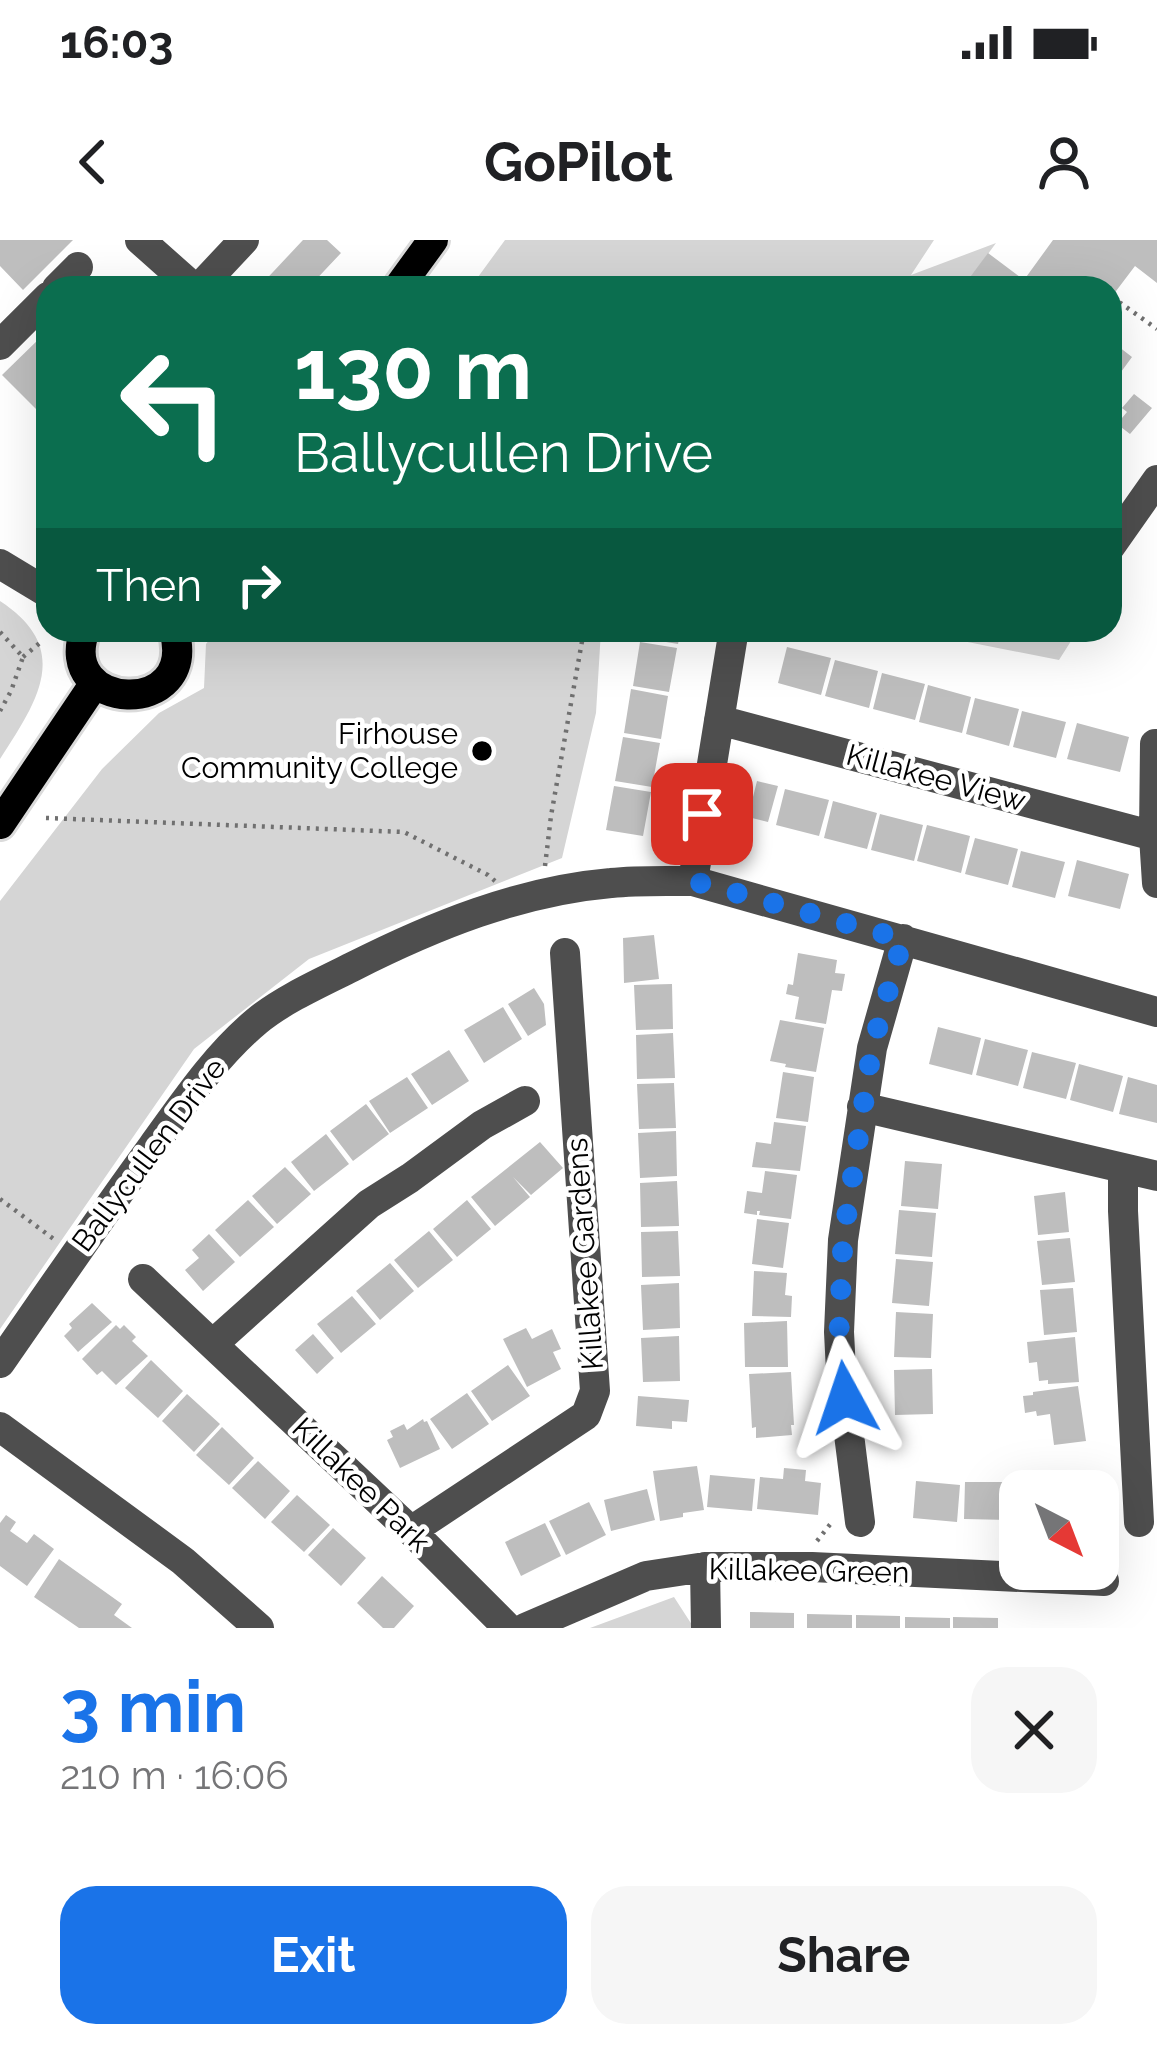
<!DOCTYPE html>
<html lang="en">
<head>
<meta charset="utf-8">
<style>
	body { margin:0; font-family:Raleway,sans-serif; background:#f6f6f6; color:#202124; height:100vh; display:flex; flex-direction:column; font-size:45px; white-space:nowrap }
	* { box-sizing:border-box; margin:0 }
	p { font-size:39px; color:#757577 }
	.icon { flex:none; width:66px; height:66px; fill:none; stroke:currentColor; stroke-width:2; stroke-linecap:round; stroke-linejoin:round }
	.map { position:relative; height:1388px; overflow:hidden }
	.drawer { display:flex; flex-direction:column; background:#fff; flex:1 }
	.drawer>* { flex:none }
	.guide { position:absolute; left:36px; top:36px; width:1086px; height:366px; border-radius:36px; box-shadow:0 12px 48px #0002; background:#0b6e4f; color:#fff; overflow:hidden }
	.needle { width:78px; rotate:138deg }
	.buttons { position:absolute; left:999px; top:1230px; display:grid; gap:24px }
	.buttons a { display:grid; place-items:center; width:120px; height:120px; border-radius:24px; background:#fff; box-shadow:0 12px 48px #0002; font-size:60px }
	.pin { position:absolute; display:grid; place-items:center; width:102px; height:102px; color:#fff; margin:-51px; border-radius:24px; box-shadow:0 6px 18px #0006 }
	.me { position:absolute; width:132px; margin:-66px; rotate:355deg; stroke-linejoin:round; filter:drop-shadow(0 0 9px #0008) }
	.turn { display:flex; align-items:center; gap:42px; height:252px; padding:0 60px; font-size:54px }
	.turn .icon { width:156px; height:156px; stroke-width:2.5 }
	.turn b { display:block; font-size:84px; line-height:102px }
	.then { display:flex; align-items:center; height:114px; padding:0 60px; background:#0003; gap:24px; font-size:45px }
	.round { display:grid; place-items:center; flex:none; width:126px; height:126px; border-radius:36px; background:#f6f6f6 }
	.head { display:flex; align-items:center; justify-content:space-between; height:204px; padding:0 60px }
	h1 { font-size:72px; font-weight:700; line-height:90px; color:#1a73e8 }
	.action { display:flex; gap:24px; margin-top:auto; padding:24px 60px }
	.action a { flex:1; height:138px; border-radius:36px; background:#1a73e8; color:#fff; font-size:48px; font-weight:700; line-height:138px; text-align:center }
	.action a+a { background:#f6f6f6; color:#202124 }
	.status { display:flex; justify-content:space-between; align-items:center; height:84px; padding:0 60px; background:#fff; direction:ltr }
	.status svg { height:33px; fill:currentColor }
	header { display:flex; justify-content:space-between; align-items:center; height:156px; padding:0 60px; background:#fff; font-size:54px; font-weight:700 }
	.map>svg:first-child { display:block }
</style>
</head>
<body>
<div class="status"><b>16:03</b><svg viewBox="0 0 49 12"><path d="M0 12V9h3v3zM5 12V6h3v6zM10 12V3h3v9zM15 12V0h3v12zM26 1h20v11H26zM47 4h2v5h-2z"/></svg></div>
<header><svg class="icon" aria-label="back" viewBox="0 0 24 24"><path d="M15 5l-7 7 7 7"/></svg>GoPilot<svg class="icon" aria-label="person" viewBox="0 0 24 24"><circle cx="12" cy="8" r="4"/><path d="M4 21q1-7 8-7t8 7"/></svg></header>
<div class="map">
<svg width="1157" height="1388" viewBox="0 0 1157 1388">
	<rect width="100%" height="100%" fill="#fff"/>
	<path fill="#d5d5d5" d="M505,0H934L911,35L996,3L963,48H470Z
		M0,361C73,409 38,460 0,519Z
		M217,390H601L596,473L562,618L309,719L194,809L0,1089V661L102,529L159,473L204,448L206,404Z
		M907,390H1078L1059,420Z
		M674,1357L694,1388H590Z"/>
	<path fill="#bebebe" d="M0,0H73L23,50L0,26Z
		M303,0H327L341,13L308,48H258Z
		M1053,0H1157V43L1135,26L1110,59V48H962L988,13L1024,40Z
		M42,96L48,101V181L2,135Z
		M1110,100L1132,117L1110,147Z
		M1134,154L1152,168L1130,194L1117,184L1127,172L1122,168Z
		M643,390H681L678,404L642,398Z
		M640,402L677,408L669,452L633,446Z
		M787,407L831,418L821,455L778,443Z
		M835,420L878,431L869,468L825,456Z
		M882,433L925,444L915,480L873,469Z
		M928,445L971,457L962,493L919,482Z
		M631,449L668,456L661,499L624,493Z
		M975,458L1019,469L1009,506L966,494Z
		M1022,471L1066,482L1056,518L1013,507Z
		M1077,483L1129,497L1120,532L1067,519Z
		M623,497L660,503L652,547L615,541Z
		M757,541L778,546L768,582L748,577Z
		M614,546L651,552L643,596L606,590Z
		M785,549L829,560L819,596L776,585Z
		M833,561L877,573L867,609L824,598Z
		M880,574L923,585L914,621L871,610Z
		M927,585L970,596L961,633L917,621Z
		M975,598L1018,609L1008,645L965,634Z
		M1021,611L1065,622L1055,658L1012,647Z
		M1077,620L1129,634L1120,669L1068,656Z
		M654,695L659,739L624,743L623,698Z
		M798,713L837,720L835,733L845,734L842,751L832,750L826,784L795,779L799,757L786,754L788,744L793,745Z
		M672,744L673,789L636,790L634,745Z
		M534,748L544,764L546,785L528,796L508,764Z
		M503,767L522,799L484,823L464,790Z
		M780,780L824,788L816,832L785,827L786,824L770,821Z
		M938,787L981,798L972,835L929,824Z
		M673,793L675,838L637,839L636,795Z
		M985,799L1028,810L1018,846L976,835Z
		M449,810L469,841L432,865L411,834Z
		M1032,812L1076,823L1066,859L1023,848Z
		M1079,824L1123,836L1113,872L1070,860Z
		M783,832L814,837L808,882L776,878Z
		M407,837L428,868L390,893L369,861Z
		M1128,837L1157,845V883L1119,874Z
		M674,843L676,888L639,889L637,844Z
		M366,864L389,894L353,921L330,891Z
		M774,882L806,886L800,931L752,927L756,902L771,904Z
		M676,891L677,936L640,938L638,893Z
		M326,894L349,924L314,951L291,922Z
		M540,902L563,928L531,955L513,937L530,957L495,986L471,957Z
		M905,921L942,924L938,969L901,966Z
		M285,927L311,954L277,984L252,956Z
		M765,931L797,935L791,979L759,975L760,971H757V975L744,973L747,951L762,953Z
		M677,941L679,986L641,987L640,943Z
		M1065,952L1069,992L1038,995L1034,956Z
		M248,960L274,987L240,1017L215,990Z
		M467,960L491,989L457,1017L433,989Z
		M899,970L936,973L932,1017L895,1014Z
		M757,979L789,983L783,1028L752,1024Z
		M429,991L453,1020L418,1048L394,1020Z
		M678,991L680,1036L642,1037L641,992Z
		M209,994L235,1022L203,1051L185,1030L199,1018L192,1010Z
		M1070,998L1075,1042L1042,1045L1037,1001Z
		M896,1019L933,1022L929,1066L892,1063Z
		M390,1023L414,1051L380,1080L356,1051Z
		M754,1031L787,1033L785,1055L792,1056L791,1077L752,1076Z
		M679,1043L680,1088L643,1090L641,1045Z
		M1073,1048L1077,1092L1044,1095L1040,1050Z
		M352,1056L376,1084L341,1113L317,1084Z
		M92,1063L112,1082L78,1112L64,1096L72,1088L69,1084Z
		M896,1072L933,1074L931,1118L894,1117Z
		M787,1081L788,1127H745L744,1083Z
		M116,1085L120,1089L124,1085L136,1097L132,1101L148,1116L116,1145L102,1131L97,1135L82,1119Z
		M526,1088L532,1099L552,1089L561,1109L553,1112L561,1129L527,1147L503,1099Z
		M313,1094L334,1118L317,1134L295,1110Z
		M679,1096L680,1141L643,1142L641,1098Z
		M1075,1097L1079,1142L1048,1144V1140L1039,1141L1037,1122L1029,1123L1027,1102Z
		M151,1120L183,1151L158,1178L125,1148Z
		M508,1125L530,1156L492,1181L471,1151Z
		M932,1129L933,1174L895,1175L894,1130Z
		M791,1132L794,1185H791L792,1195L756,1198V1187L752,1188L749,1134Z
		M1078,1146L1086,1201L1054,1205L1050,1174L1037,1176L1036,1171L1025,1173L1023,1156L1033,1155V1152Z
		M467,1153L489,1184L452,1209L430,1179Z
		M187,1154L220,1184L194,1212L162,1181Z
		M638,1156L689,1160L687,1182L672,1181V1189L636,1186Z
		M423,1179L424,1182L427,1181L440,1209L400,1228L387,1200L393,1197L390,1191L404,1184L407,1190Z
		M222,1187L254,1218L229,1245L196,1215Z
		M258,1221L290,1251L265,1279L232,1248Z
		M697,1226L704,1270L683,1273V1277L660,1281L653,1231Z
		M784,1228L806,1230L805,1241L821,1243L818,1275L757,1269L760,1237L783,1239Z
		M710,1235L755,1239L752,1271L707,1267Z
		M916,1241L960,1245L957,1282L913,1278Z
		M965,1242H1010L1009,1280L964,1279Z
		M1015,1243L1059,1244V1251H1020V1280H1014Z
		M1063,1243L1107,1244V1281H1098V1251H1063Z
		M647,1249L655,1280L611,1291L604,1260Z
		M297,1255L330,1285L304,1312L271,1282Z
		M589,1262L606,1295L566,1315L549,1281Z
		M6,1275L16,1282L10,1291L27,1303L34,1294L54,1309L27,1346L0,1326V1283Z
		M545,1283L561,1316L521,1336L505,1302Z
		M333,1288L366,1318L341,1346L308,1315Z
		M59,1319L122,1364L114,1375L132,1388H79L34,1357Z
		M382,1336L414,1366L394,1388H383L357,1363Z
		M750,1372L794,1373V1388H750Z
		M807,1374L852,1375V1388H807Z
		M856,1375L900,1376V1388H856Z
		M905,1377L950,1378V1388H905Z
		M953,1377L998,1378V1388H953Z"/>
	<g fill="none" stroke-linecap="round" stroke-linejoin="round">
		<defs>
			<path id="major" d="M398,48L433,0
				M85,390C54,472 200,480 174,390
				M0,584L95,443"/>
		</defs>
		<use href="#major" stroke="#dbdbdb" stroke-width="36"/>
		<path stroke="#707070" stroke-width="4.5" stroke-dasharray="3 6" stroke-linecap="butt" d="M1112,57L1157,89
			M0,392L23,417L11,451L0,471
			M23,417L42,401
			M46,578L404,592L488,635L495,641
			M545,626L551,576L584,390
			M0,959L55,1000
			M817,1301L832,1282"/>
		<path stroke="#4e4e4e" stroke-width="30" d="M140,0L194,48
			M57,48L78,27
			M199,48L244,0
			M0,105L48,57
			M1110,307L1157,240
			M0,324L48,353
			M719,480L1154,596
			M1155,504L1154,596L1157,643
			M693,641L733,395
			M862,867L1157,936
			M1123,928V971L1139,1282
			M143,1039L411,1291L508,1388
			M214,1103L369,964L410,938L482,885L525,861
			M0,1123C50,1051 100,978 152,907C184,863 215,816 257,781C282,760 322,742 352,727C433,686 519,651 611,643C638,640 666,641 693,641L1157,772
			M0,1187L183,1321L259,1388
			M860,1282L841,1131L839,1092L843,1000L872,808L903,699
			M411,1291L586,1175L595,1151L565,713
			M705,1327L706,1388
			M525,1388L646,1336L705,1327H812L1104,1341"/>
		<use href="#major" stroke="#000" stroke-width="30"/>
	</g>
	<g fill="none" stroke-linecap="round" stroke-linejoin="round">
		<path stroke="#1a73e8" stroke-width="21" stroke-dasharray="0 37.8" d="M702,574L693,641L903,699L872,808L843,1000L839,1092L845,1158"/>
	</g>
	<circle fill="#000" stroke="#fff" stroke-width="4.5" cx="482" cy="511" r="12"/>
	<g text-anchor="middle" stroke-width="9" stroke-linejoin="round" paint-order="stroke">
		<g font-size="30" fill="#000" stroke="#fff" text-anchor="end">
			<text x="458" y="504">Firhouse<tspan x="458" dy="34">Community College</tspan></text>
		</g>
		<g font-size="30" fill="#000" stroke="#fff">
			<text transform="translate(936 538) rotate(15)" y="10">Killakee View</text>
			<text transform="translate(149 915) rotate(-53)" y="10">Ballycullen Drive</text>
			<text transform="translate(585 1014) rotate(-94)" y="10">Killakee Gardens</text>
			<text transform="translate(361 1245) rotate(44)" y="10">Killakee Park</text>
			<text transform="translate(809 1331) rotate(1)" y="10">Killakee Green</text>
		</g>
	</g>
</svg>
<div class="buttons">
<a><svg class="needle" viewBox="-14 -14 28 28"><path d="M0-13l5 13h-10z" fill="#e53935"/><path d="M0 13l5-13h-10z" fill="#757577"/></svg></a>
</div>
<div class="pin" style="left:702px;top:574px;background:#d93025"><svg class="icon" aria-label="arrive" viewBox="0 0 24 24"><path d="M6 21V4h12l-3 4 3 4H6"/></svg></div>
<svg class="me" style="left:845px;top:1158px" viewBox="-20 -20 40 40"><path d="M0-17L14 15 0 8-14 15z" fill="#1a73e8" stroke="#fff" stroke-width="4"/></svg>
<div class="guide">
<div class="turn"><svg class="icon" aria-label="left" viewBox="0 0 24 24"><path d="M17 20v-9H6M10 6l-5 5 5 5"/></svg><div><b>130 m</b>Ballycullen Drive</div></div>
<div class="then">Then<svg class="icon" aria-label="right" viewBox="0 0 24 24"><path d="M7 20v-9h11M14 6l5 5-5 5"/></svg></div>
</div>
</div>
<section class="drawer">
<div class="head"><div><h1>3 min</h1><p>210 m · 16:06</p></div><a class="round"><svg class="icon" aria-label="close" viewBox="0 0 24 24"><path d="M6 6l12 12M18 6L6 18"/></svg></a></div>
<div class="action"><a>Exit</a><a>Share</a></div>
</section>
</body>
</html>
